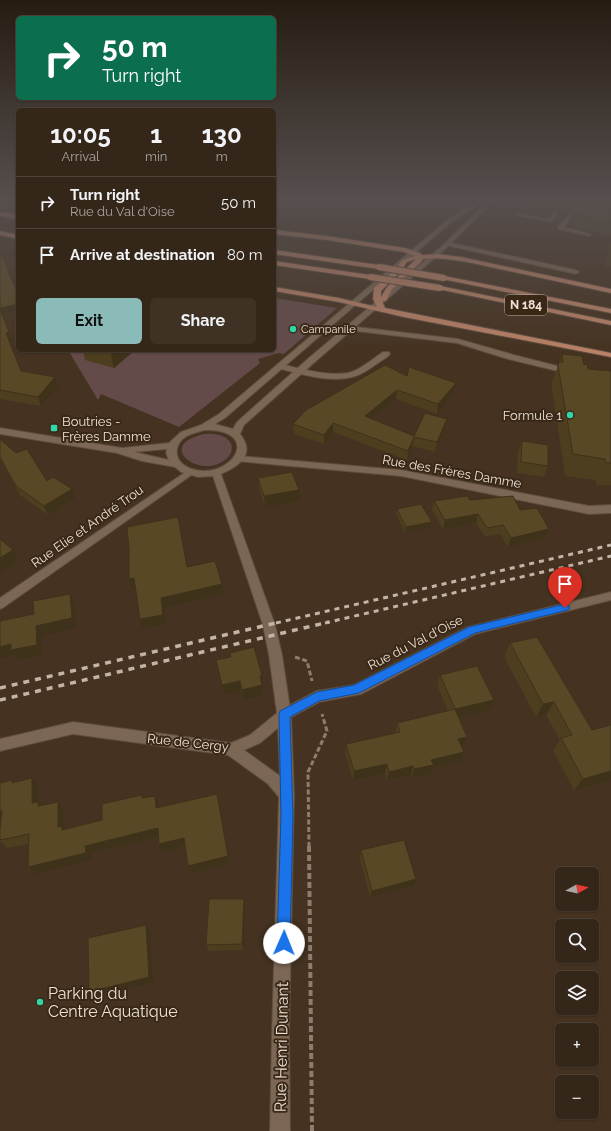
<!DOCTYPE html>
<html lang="en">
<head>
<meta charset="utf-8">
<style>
	body { margin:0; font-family:Raleway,sans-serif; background:#3f3225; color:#f1f3f6; height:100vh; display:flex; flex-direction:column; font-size:15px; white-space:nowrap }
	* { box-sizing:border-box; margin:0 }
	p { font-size:13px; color:#a9a5a2 }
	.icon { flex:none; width:22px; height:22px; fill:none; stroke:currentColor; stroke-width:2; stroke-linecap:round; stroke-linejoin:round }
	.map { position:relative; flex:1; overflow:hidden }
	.side { position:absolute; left:16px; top:108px; width:260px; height:244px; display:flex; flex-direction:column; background:#342618; border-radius:6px; box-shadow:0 1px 3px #0004,0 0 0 1px #4e4337 }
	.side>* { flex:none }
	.hud { position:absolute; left:16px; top:16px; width:260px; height:84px; border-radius:6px; box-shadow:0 1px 3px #0004,0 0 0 1px #4e4337; background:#0b6e4f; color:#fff; overflow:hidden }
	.needle { width:26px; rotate:82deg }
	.controls { position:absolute; left:555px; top:867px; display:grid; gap:8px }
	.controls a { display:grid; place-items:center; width:44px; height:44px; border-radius:6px; background:#342618; box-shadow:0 1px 3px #0004,0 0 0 1px #4e4337; font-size:20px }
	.pin { position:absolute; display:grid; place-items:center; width:34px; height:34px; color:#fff; margin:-41px -17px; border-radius:50% 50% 50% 0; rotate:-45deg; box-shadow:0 0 4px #0007 }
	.pin .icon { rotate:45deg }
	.me { position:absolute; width:44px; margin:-22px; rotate:1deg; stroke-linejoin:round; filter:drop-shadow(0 0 3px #0008) }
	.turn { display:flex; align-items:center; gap:14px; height:84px; padding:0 20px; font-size:18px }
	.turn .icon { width:52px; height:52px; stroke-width:2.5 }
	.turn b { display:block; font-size:28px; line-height:34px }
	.eta { display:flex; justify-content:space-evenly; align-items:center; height:68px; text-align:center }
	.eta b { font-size:24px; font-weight:700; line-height:28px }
	.button { display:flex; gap:8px; margin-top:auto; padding:8px 20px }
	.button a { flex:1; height:46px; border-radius:6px; background:#8bbbb9; color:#111; font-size:16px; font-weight:700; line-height:46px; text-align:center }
	.button a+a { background:#3f3225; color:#f1f3f6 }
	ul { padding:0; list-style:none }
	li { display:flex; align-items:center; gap:12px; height:52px; padding:0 20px; border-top:1px solid #4e4337 }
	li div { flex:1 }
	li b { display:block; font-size:15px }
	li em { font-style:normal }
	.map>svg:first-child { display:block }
</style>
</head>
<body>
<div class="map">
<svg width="611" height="1131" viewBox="0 0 611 1131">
	<rect width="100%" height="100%" fill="#453220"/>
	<path fill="#644b4a" d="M274,298L337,308L284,354L279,353L258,359L260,363L179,427L101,394L98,400L68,350H274Z
		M204,434C213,433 224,434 230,442C233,446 232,452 229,456C206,484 151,446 204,434Z"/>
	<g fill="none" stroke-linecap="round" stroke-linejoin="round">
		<defs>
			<path id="service" d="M567,198H573L551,222L515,215L518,213L548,219Z
				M584,198H590L564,227L590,234V236L558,229V227Z
				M447,242L576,270L579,272L576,274L445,245V243Z
				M321,326H348L458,339L514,355L573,370L574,372L570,374L508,359L457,343L348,330H324L320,328Z
				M383,352H389L390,354C387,358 382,360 378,363C371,368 364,373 356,376C332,384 301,374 277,368L276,366L280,364C299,368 336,379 354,371C365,366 374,358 383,352Z"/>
			<path id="minor" d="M239,456L401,470L589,506L611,505V513L589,514L401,476L236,461L234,459L236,457Z
				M190,469L193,470L195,472L193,474L4,607L0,609V598Z
				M611,592V600L475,634L361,694L319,702L284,721L279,719L277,715L279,711L317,691L354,685L468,627Z"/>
			<path id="tertiary" d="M480,198H487L449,224L225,418L215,424L233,429L237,422L310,357L441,247L491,198H497L445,249L316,361L244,425L240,434C256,454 240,466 221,474L275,625L282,655L291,715L294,795L289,1033L290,1131H270L272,1033L279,797L268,784L228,755L73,734L0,751V739L73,722L231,743L250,735L277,713L269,655L263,625L213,476L198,477L181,472L175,467L142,461L117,453L0,434V428L122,448L169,443L181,432L201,425L219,414L445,222ZM205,430C266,430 229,484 189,468C173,461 173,444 187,436C192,433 199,432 205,430ZM167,449L166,453L169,460L134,452ZM278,728L280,776L244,750L260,743Z"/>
			<path id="primary" d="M0,212L18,215V219L0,216Z
				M274,230L327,236L405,248L420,253L422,255L438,254L461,257L611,289V293L472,263C456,260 439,257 423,259L422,261L392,289L386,301H382L385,308L611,353V357L404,317L339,302L274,291V287L339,298L377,307L373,299L374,288L396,269L402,260L415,256L404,252L327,240L274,234ZM416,259L387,287L381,297V291L401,271L407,262Z
				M0,231L18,235V239L0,235Z
				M274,250L379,265L382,267L379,269L274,254Z
				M274,261L370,275L373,277L370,279L274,265Z
				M444,276L611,309V313L442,279L441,278Z
				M440,286L611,321V325L438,289L436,288Z"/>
		</defs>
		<use href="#service" stroke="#5d4d3e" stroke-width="2"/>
		<use href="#minor" stroke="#5d4d3e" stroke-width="2"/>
		<use href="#tertiary" stroke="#5d4d3e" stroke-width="2"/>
		<use href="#primary" stroke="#5d4d3e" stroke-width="2"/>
		<path stroke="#8d7d6e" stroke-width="1.5" stroke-dasharray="2.5 1" stroke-linecap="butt" d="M4,198L18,200"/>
		<path stroke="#8d7d6e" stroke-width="3" stroke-dasharray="5 2.5" stroke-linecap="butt" d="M295,657L307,661L312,681
			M309,847L308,772L327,731L322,714"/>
		<path stroke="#8d7d6e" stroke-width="4" stroke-dasharray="6 3" stroke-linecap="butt" d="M309,846L312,1131"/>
		<use href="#service" fill="#7c6654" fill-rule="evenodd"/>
		<use href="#minor" fill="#7c6654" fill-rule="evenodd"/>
		<use href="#tertiary" fill="#7c6654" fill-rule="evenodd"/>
		<use href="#primary" fill="#bc8267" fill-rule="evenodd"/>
		<path stroke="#c2b5a8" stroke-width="3" stroke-dasharray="5 5" stroke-linecap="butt" d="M276,623L611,545
			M325,623L611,556"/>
		<path stroke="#c2b5a8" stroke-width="3.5" stroke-dasharray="6 6" stroke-linecap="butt" d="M0,688L280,622
			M0,700L329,622"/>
		<defs>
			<path id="primary-bridge" d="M379,267L444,278
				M370,277L440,288"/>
		</defs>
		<use href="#primary-bridge" stroke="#5d4d3e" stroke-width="8" stroke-linecap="butt"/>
		<use href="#primary-bridge" stroke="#bc8267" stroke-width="6"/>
	</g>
	<path fill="#4d3e20" d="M535,198H565L547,217L526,213L529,204Z
		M569,198H582L561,221L555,220L557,210Z
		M611,200V237L570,227V224L569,223L573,210Z
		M611,243V267L604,266Z
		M0,257L2,313L13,341L9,342L21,371L58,386L41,406L0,399Z
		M83,350H135L114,368L85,360Z
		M562,354L584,365L588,369L611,371V485H597L595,480L565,476L552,388V383L559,362H560Z
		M407,376L456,383L454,392L437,414L396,399L372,419L414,436L447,419L445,428L435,452L412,446L407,460L333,432L324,444L294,434L293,424Z
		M0,439L47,481L72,489L75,498L48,515L20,495L0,459Z
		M522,441L548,466L544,477L517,473L518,452Z
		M258,478L299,490V501L265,507L259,489Z
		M434,501L520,510L545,538L508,547L500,534L485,537L476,523L443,529L432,510Z
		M397,509L432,522L431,527L405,533L396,514Z
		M510,643L592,730L611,725V780L574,790L553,751L560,740L546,715L536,717L504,657Z
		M230,653L263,685L262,686L263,695L243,700L241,691L224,695L218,670L216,660L230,657Z
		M440,675L494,700L490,710L458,717L467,737L463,746L462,747L461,761L433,768L431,774L412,778L411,775L387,780L385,773L353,780L345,753L346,744L395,733L397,723L448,711L437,685Z
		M12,780L14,783L39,787V803L41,806L64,810V830L102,820L143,798L159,805V807L217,794L219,802L229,863L191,873L188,866L185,847L162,852L159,844L158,837L91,853V860L35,874L28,867L29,844L7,848L0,841V829Z
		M361,850L413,886L370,897L360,858Z
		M244,899L245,905L244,950L209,951L206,945Z"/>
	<path fill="#3e321a" d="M559,198H565L547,217L550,208Z
		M576,198H582L561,221L564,212Z
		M18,304V310L0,314V308Z
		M9,332L13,341L9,342L6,333Z
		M110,350H135L114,368Z
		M55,377L58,386L41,406L38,397Z
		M456,383L454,392L437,414L438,404Z
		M397,390L396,399L364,425L365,416Z
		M447,419L445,428L435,452L437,442Z
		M333,423V432L324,444V435Z
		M414,437L412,446L407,460L408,451Z
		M72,489L75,498L48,515L44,506Z
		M299,490V501L265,507L264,496Z
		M478,514L476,523L443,529L445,520Z
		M432,522L431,527L405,533L406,527Z
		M549,529L545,538L508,547L511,538Z
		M13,550L18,561L0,573V558Z
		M134,578L137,588L132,589L129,579Z
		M222,584L223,594L163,608L166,624L143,628L140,619L161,598Z
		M70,594L75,604L76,628L41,636L42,655L17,660L14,655L0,658V647L11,644L36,626Z
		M262,675L263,685L262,686L263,695L243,700L242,690L260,676Z
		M240,681L241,691L224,695L222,685Z
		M494,700L490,710L451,719L455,709Z
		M554,702L546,715L536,717L543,704Z
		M467,737L463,746L455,748L458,739Z
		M464,752L461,761L433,768L431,774L412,778L414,769L431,760Z
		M387,764L385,773L353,780L354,771Z
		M413,766L411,775L387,780L389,772Z
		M611,771V780L574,790L583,779Z
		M32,778L39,787V803L45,811L32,803Z
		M217,794L219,802L229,863L191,873L188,866Z
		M155,796L159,805V816L156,808Z
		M58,802L64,810V833L58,827Z
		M0,811H2L9,819L0,821Z
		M158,828L161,836L91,853V860L35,874L28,867L85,846Z
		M184,838L187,846L162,852L159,844Z
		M416,879L413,886L370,897L372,891Z
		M244,899L245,905L244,950L242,944Z
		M146,925L150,931L153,982L95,996L89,992Z"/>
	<path fill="#594825" stroke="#3e321a" d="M535,198H559L550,208L529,204Z
		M569,198H576L564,212L557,210Z
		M584,198H600L611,200V222L573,214L576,211L573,210Z
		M2,256L14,285L17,284L18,287V304L0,308V257Z
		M0,312H1L9,332L6,333L21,371L55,377L38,397L0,390Z
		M562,354L582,356L584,365L587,364L588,369L611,371V463H606L605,459L573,454L558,366L559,362H563Z
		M385,365L407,376L409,367L456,383L438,404L397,390L365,416L414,436L425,413L447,419L437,442L414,437L408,451L333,423L324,435L293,424L306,410Z
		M0,439L16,453L27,449L47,481L53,477L72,489L44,506L16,486L0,457Z
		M522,441L548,445V466L521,462Z
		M292,472L299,490L264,496L258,478Z
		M467,496L470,500L513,496L520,510L537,508L549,529L511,538L503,525L487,528L478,514L445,520L434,501Z
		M421,504L432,522L406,527L397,509Z
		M178,517L187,567L215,561L222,584L161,598L163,615L140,619L134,578L129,579V549L127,527Z
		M0,539L13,550L0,558Z
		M70,594L72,618L36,626L37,645L11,650V644L0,647V621L34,614L33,601Z
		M537,637L592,730L611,725V771L583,779L561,738L572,735L554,702L543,704L510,643Z
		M254,647L262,675L260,676L262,685L242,690L240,681L222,685L216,660L231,657L230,653Z
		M477,666L494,700L455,709L440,675Z
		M455,709L467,737L458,739L464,752L431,760L434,765L414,769L413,766L389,772L387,764L354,771L346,744L400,732L397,723Z
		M32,778V803L39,802L38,806L58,802V827L62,826V830L102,820V804L142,795V798L155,796L156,808L217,794L228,856L188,866L184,838L159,844L158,828L85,846L86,853L28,867L29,834L0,840V829L2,811H0V783L12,780V783Z
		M404,840L416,879L372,891L361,850Z
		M209,899H244L242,944L206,945Z
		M146,925L149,977L89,992L88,938Z"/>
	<linearGradient id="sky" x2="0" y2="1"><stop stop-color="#261c12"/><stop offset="0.56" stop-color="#564f4e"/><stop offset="1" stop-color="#564f4e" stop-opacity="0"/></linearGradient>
	<rect width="611" height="356" fill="url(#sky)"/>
	<path fill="#1a73e8" stroke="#114b97" d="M565,604L568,605L570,608L568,610L475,633L359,693L319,701L290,717L293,816L290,943L288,947L284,949L279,947L277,943L281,816L279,715L280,711L317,692L354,685L469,627Z"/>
	<g fill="#33d4a8" stroke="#3a2817" stroke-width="1.5">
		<circle cx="293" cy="329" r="4"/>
		<circle cx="570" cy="415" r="4"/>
		<rect x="50" y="424" width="8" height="8" rx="2"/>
		<circle cx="40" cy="1002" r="4"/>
	</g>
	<g text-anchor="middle" stroke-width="4" stroke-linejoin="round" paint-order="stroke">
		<g font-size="11" fill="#ede1d6" stroke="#3a2817" text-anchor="start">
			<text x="301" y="333">Campanile</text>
		</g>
		<rect fill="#3a2817" stroke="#b7aa9d" stroke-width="1" x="505" y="295" width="42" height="20" rx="3"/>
		<g font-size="12" font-weight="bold" fill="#ede1d6">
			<text x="526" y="309">N 184</text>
		</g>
		<g font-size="13" fill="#ede1d6" stroke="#3a2817" text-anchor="end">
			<text x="562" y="420">Formule 1</text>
			<text x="62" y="426" text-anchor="start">Boutries -<tspan x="62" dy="15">Frères Damme</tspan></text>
		</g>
		<g font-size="13" fill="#ede1d6" stroke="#3a2817">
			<text transform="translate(452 471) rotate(10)" y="5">Rue des Frères Damme</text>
			<text transform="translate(87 526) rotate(-35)" y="5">Rue Elie et André Trou</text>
			<text transform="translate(415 642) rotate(-27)" y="5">Rue du Val d'Oise</text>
			<text transform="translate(188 742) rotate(6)" y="5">Rue de Cergy</text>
		</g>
		<g font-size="16" fill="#ede1d6" stroke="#3a2817" text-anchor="start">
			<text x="48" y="999">Parking du<tspan x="48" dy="18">Centre Aquatique</tspan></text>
		</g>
		<g font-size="16" fill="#ede1d6" stroke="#3a2817">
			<text transform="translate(281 1047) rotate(-89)" y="6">Rue Henri Dunant</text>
		</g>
	</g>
</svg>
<div class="controls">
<a><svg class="needle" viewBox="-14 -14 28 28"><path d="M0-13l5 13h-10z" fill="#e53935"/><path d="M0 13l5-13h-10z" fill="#a9a5a2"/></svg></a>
<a><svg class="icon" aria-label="search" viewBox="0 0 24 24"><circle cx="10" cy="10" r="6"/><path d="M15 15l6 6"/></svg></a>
<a><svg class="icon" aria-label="layers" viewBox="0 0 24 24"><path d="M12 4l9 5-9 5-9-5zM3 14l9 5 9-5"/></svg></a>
<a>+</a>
<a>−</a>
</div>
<div class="pin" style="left:565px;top:608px;background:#d93025"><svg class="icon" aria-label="arrive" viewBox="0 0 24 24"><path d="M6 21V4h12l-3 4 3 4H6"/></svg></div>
<svg class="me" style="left:284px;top:943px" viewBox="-20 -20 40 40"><circle r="19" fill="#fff"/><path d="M0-13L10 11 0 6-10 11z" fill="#1a73e8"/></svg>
<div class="hud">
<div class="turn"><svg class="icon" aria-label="right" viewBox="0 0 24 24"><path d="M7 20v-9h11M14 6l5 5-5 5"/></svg><div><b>50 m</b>Turn right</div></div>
</div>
<section class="side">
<div class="eta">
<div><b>10:05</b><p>Arrival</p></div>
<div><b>1</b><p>min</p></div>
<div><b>130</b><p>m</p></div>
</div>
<ul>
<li><svg class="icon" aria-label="right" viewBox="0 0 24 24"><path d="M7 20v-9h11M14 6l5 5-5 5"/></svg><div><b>Turn right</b><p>Rue du Val d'Oise</p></div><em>50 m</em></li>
<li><svg class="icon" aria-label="arrive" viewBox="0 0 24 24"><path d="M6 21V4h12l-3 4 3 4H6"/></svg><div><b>Arrive at destination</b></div><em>80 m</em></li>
</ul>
<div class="button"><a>Exit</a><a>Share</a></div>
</section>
</div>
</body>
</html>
